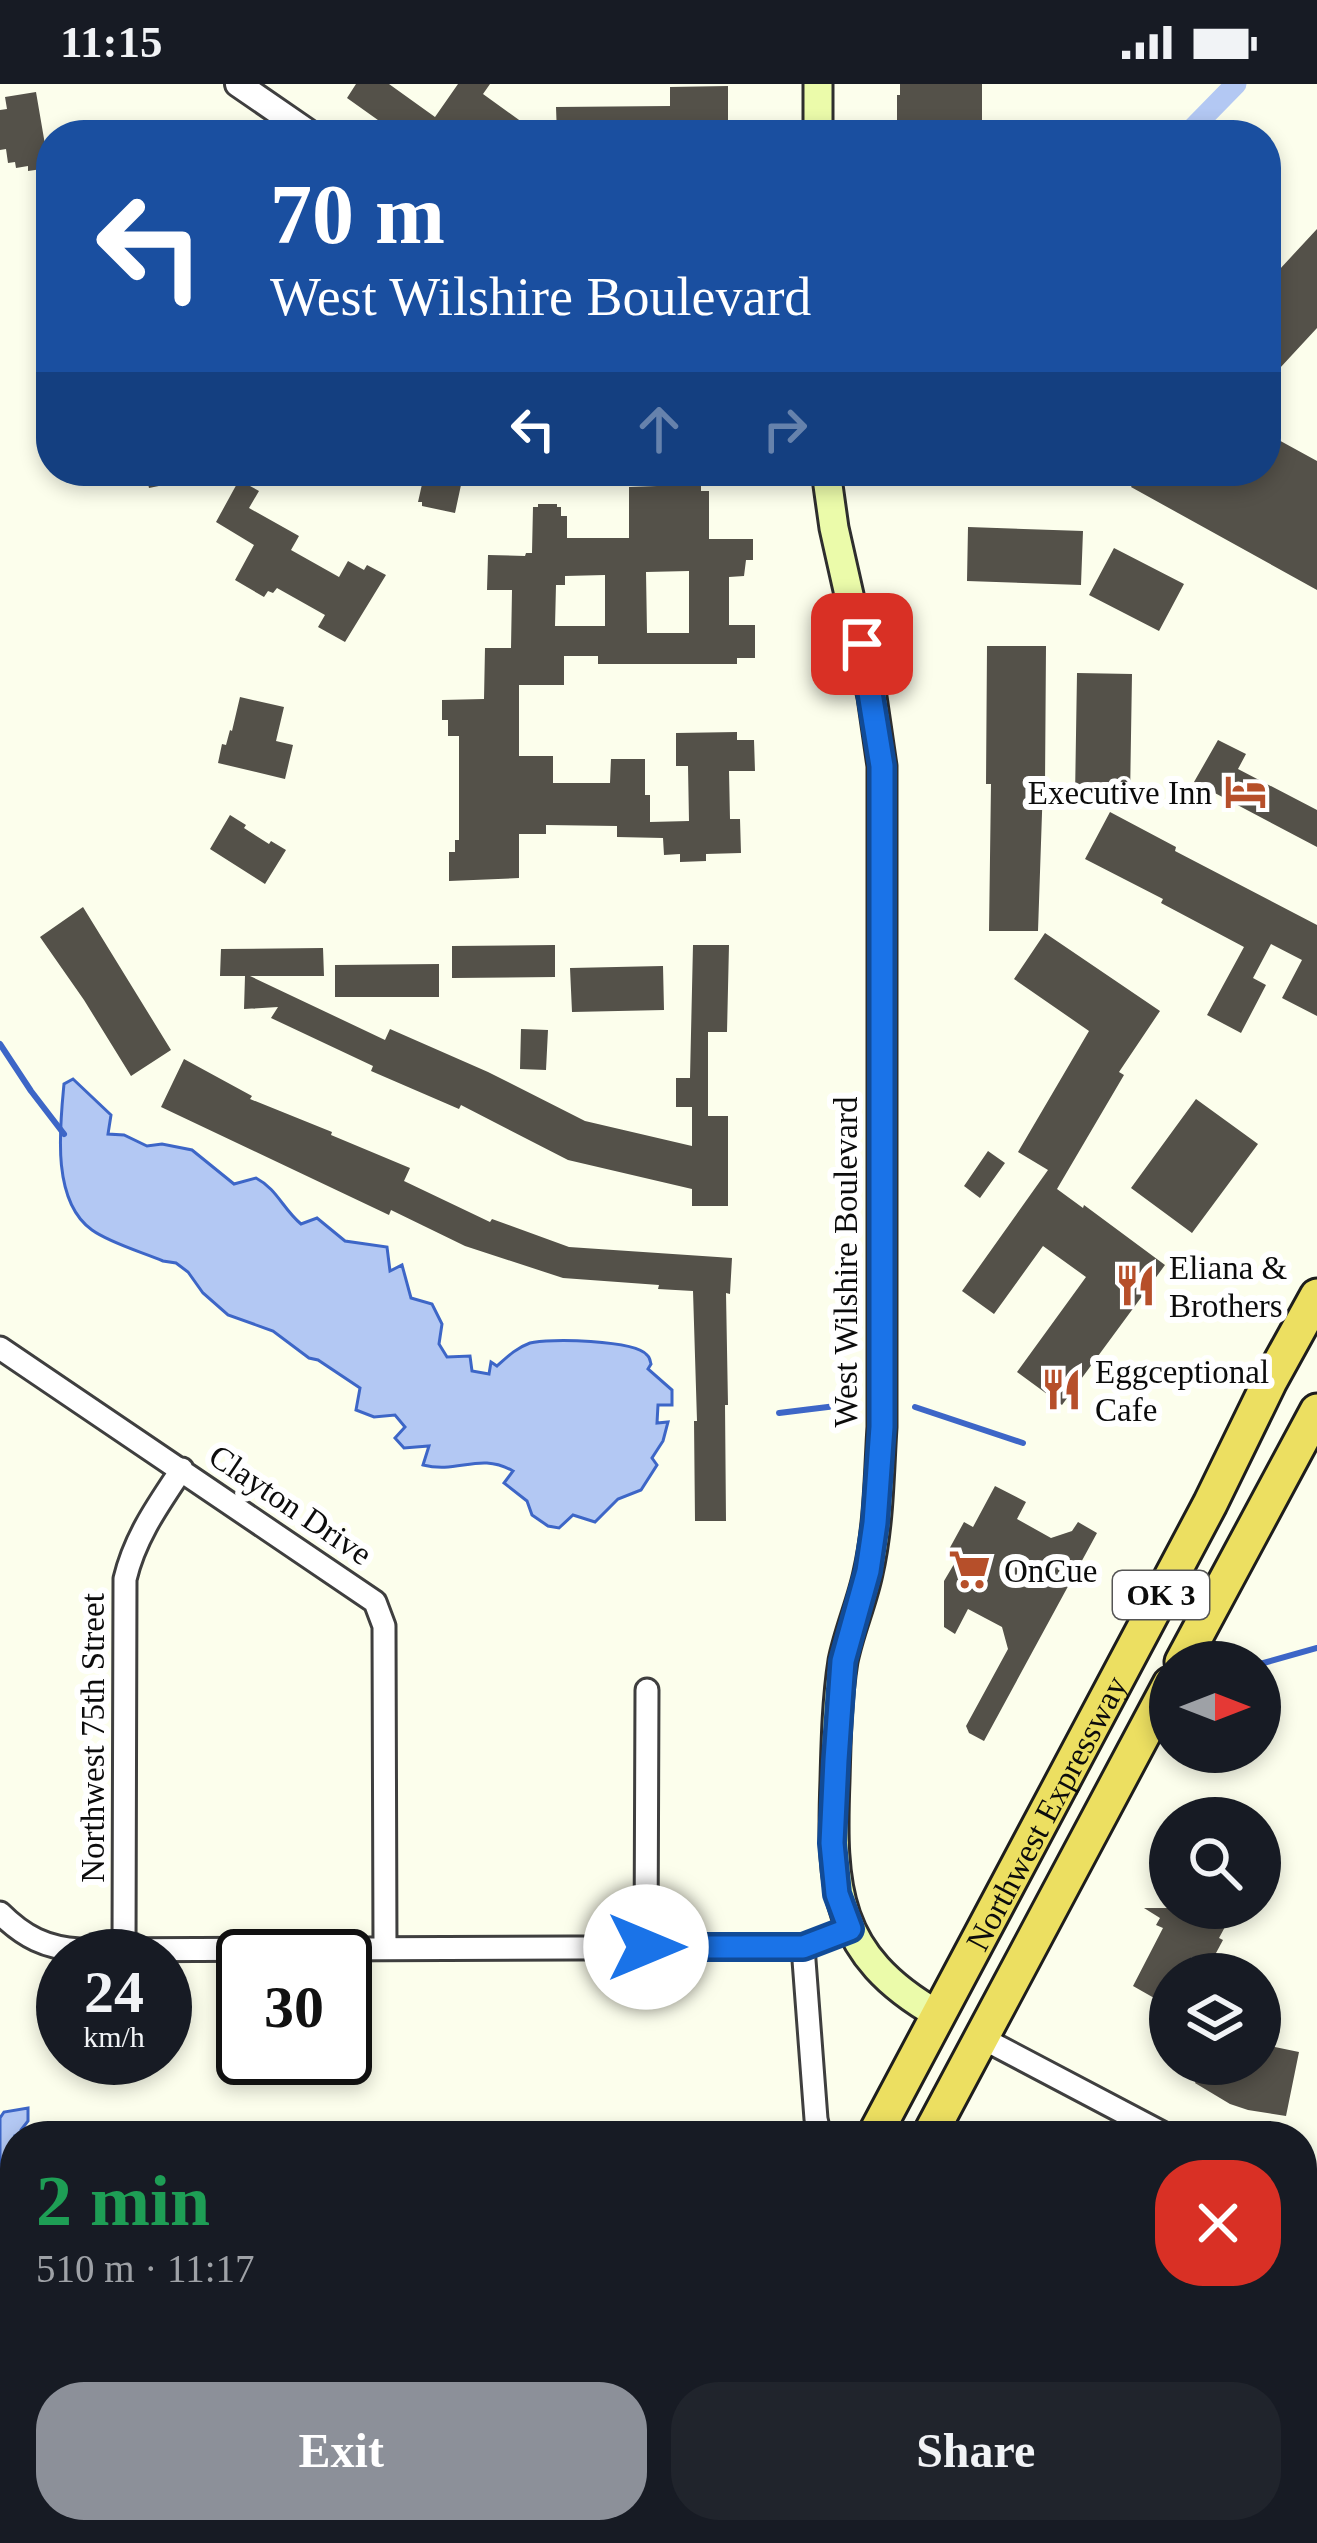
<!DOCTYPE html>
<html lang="en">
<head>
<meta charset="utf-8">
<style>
	body { margin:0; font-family:Georgia,serif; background:#20242c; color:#f1f3f6; height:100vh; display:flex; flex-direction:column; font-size:45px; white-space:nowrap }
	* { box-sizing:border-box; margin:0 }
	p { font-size:39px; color:#9ea1a6 }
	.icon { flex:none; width:66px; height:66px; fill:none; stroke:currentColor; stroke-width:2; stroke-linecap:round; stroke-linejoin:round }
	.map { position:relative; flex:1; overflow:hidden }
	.details { position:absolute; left:0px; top:2037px; width:1317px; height:423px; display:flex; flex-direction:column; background:#171b24; border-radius:48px 48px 0 0; box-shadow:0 6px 18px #0003 }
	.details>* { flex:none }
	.banner { position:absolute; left:36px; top:36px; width:1245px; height:366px; border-radius:48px; box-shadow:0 6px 18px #0003; background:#1a4fa0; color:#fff; overflow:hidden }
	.needle { width:78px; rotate:90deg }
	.tools { position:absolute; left:1149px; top:1557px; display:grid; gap:24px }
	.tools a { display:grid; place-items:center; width:132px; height:132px; border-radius:50%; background:#171b24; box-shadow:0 6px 18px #0003; font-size:60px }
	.speed { position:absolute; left:36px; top:1845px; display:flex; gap:24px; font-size:60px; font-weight:700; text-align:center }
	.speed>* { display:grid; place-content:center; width:156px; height:156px; border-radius:50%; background:#171b24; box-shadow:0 6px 18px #0003; line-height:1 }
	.speed small { font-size:30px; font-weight:400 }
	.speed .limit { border:6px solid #111; border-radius:18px; background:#fff; color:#111 }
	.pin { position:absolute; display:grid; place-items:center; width:102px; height:102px; color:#fff; margin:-51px; border-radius:24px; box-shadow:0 6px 18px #0006 }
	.me { position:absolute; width:132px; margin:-66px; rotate:90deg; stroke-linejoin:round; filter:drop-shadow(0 0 9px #0008) }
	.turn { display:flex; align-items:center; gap:42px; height:252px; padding:0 36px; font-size:54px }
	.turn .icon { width:156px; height:156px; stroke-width:2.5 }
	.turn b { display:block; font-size:84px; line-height:102px }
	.lanes { display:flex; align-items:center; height:114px; padding:0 36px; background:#0003; justify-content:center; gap:60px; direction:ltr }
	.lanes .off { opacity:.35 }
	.round { display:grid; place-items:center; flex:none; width:126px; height:126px; border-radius:48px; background:#20242c }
	.overview { display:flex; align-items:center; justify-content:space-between; height:204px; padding:0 36px }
	h1 { font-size:72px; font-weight:700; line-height:90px; color:#1e9e55 }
	.cta { display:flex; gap:24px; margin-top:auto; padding:24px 36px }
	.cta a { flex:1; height:138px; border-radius:48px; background:#8c9099; color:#fff; font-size:48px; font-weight:700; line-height:138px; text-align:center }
	.cta a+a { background:#20242c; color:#f1f3f6 }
	.status { display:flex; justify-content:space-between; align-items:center; height:84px; padding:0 60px; background:#171b24; direction:ltr }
	.status svg { height:33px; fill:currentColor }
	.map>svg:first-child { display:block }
</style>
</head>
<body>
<div class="status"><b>11:15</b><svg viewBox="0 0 49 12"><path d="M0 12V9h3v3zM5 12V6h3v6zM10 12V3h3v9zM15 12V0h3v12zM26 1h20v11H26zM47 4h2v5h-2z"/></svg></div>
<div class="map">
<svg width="1317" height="2459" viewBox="0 0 1317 2459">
	<rect width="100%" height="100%" fill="#fcfeec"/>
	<path fill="#b3c8f3" stroke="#3d66c7" stroke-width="3" d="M73,995L111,1031L108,1050L124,1051L147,1062L162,1060L192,1066L234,1100L256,1094C277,1105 283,1125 301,1140L317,1134L345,1157L387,1163L390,1187L402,1181L411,1214L432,1220L442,1240L439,1260L447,1273L470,1272L472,1287L489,1290L491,1278L497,1282C507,1273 516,1264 530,1259C548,1254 635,1256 647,1271C650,1273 650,1277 651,1280L648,1285L672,1306V1321H658L657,1339L668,1338L663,1357L652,1374L657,1381L641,1406L618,1415L595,1438L573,1431L559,1444L548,1442L532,1431L527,1417L504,1399L513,1387C479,1368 459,1390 423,1381L429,1362L404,1364L395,1354L405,1343L395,1331L374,1333L356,1326L360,1304L318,1276L309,1274L273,1247L228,1231L203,1209L188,1188L176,1179L163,1177C142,1168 110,1159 92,1146C51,1117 60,1042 64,1000Z
		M28,2024V2037L21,2046L22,2052H15V2191L0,2180V2034L4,2028Z
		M504,2445H629L621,2459H521Z"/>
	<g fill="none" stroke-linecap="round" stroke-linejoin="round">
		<path stroke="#3d66c7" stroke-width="6" d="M0,960L31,1007L64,1050
			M915,1323L1023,1359
			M779,1329L844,1321
			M1260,1580L1317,1564
			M1302,2241L1317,2245"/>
		<path stroke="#b3c8f3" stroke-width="21" d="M1186,51L1236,0"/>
	</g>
	<path fill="#545149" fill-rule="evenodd" d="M356,0H389L435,33L458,0H490L483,10L540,51H443L433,44L428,51H399L347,14Z
		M900,0H982V51H897V11H900Z
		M728,2V51H557L556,23L670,22V3Z
		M36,8L49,84L28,87V82L16,84L15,78L8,79L6,65L0,66V26L7,25L5,13Z
		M1317,145V244L1266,299V200Z
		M1266,349L1317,377V506L1131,403L1140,387H1266Z
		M145,387H197L198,394L149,404Z
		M425,387H464L455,429L422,422V418H418Z
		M657,387H701V407H709V455H753V476H746L744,492L729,493V541H755V574H737V580H598V572H564V601H519V672H553V699H610L611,675H645V711H650V738L689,737L688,682H676V649L737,648V656H754L755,687H729L730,735H740L741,769L706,770V777L680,778V770L664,771L663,754L617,753V742L546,741V750H519V794L449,797V768H455V756H459V652H448V636H442V616L484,615L485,564H511L512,506H487L488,471L525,472L526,469H532L533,423H538V420H557V423H561V432H567V454H629V403L657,402ZM689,487V549H647L646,488ZM605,491V542H555L556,501H565V492Z
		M239,396L259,407L249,424L299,452L291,466L339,493L348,477L364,486L367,481L386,491L345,558L318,543L325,531L277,504L273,509L268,507L264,513L235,496L254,461L216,438Z
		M968,443L1083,447L1081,501L967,497Z
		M1114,464L1184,500L1159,547L1089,511Z
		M987,562H1046L1045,700H1043L1038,847H989L991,700H986Z
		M1077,589L1132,590L1130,714L1075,713Z
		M240,613L284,623L276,657L293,661L285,695L218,679L222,660L226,661L230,646L232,647Z
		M1218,656L1246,670L1238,685L1317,726V763L1194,698Z
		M1110,728L1176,763L1175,767L1317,841V932L1282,914L1302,876L1271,860L1253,894L1266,901L1241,949L1207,931L1244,863L1161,819L1163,815L1085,775Z
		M230,731L246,741L244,744L269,760L271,757L286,766L265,800L210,765Z
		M83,823L171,966L131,992L84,916L40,853Z
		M1045,849L1160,927L1119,988L1124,991L1057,1105L1083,1124L1084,1121L1165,1181L1062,1321L1017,1288L1086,1193L1043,1162L994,1230L962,1207L1048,1086L1018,1068L1089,947L1014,895Z
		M555,861V893L452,894V862Z
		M693,861H729L727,948H708V1032H728V1122H692V1105L568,1076L461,1021L459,1025L371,987L373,982L271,934L278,923L244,925L245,892H220L221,865L323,864L324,892H250L385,956L390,945L488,988L585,1037L692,1062V1023H676V994H690Z
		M439,880V913H335V881Z
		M663,882L664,926L572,928L570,884Z
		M521,945L548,946L546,986L520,985Z
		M184,975L252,1012L250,1015L332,1048L331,1051L410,1084L404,1097L490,1138L492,1135L569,1163L732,1174L730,1210L726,1209L728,1321H725L726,1437H695L694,1337H697L693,1207L658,1205L659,1201L563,1194L465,1162L391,1126L389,1131L161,1023Z
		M1196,1015L1258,1060L1192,1149L1131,1104Z
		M988,1067L1005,1079L980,1114L964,1102Z
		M995,1402L1026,1418L1017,1435L1051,1454L1072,1447L1078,1438L1097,1449L984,1657L969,1649L966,1642L1008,1565L1002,1543L968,1525L955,1550L944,1543V1497L957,1475L947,1469L964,1438L973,1443Z
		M1144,1824H1208L1205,1829L1226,1841L1219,1854L1223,1856L1209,1882L1192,1873L1183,1890H1170V1923L1133,1902L1163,1844L1156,1841L1160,1834Z
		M1260,1960L1299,1968L1286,2032L1248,2026L1230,2020L1195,1999L1205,1980H1260Z"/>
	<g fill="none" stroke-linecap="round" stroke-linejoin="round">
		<defs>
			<path id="minor" d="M0,1264L375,1518L384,1542L385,1864
				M0,1829C24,1853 46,1864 80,1866L803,1863L851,1845
				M646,1863L647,1606
				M803,1863L816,2035L820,2052
				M124,1865L125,1495C135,1453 158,1421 182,1385
				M982,1954L1168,2052
				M1302,2102L1317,2105
				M0,2442L11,2459
				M94,2459L108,2445"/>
			<path id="tertiary" d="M238,0L312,51"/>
			<path id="secondary" d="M818,0V51
				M826,387L834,444L872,613L882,682V1343C879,1391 879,1441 868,1489C862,1518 849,1547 843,1577C837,1615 836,1657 835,1696C831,1804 834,1871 937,1930"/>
			<g id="trunk">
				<path d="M1182,1578L1317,1327"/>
				<path id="s1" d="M874,2052L1210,1420L1270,1297L1317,1212"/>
				<path d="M929,2052L1170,1600"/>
				<path d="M656,2459L664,2445"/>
				<path d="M712,2459L719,2445"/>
			</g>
		</defs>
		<use href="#minor" stroke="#3f3f3f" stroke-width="27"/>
		<use href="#tertiary" stroke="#3f3f3f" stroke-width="30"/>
		<use href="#secondary" stroke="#2e2e2e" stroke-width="33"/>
		<use href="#trunk" stroke="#1d1d1d" stroke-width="39"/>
		<use href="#minor" stroke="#fff" stroke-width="21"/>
		<use href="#tertiary" stroke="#fff" stroke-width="24"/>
		<use href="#secondary" stroke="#ebfbaa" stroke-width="27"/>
		<use href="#trunk" stroke="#ecdf61" stroke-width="33"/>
	</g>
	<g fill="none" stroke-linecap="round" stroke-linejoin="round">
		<defs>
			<path id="route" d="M646,1863H803L850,1845L837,1810L832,1759L836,1676L843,1577L868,1487L875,1439L882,1343V682L862,560"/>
		</defs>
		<use href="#route" stroke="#114b97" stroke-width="30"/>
		<use href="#route" stroke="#1a73e8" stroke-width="21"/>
	</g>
	<defs>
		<symbol id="hotel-bare" viewBox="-9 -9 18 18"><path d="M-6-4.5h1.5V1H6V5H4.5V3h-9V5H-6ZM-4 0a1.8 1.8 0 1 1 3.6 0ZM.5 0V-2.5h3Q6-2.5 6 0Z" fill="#b64f2a" stroke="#fff" stroke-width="2.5" paint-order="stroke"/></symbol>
		<symbol id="restaurant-bare" viewBox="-9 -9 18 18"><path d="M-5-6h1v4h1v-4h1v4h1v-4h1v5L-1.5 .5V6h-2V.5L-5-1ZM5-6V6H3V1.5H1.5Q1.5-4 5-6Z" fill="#b64f2a" stroke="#fff" stroke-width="2.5" paint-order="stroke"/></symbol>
		<symbol id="supermarket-bare" viewBox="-9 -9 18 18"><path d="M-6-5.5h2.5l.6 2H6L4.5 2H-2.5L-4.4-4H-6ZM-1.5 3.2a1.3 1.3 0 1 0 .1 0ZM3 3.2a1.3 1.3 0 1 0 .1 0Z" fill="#b64f2a" stroke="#fff" stroke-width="2.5" paint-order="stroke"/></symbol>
	</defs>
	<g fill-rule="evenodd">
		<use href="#hotel-bare" x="1216" y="678" width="59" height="59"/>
		<use href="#restaurant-bare" x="1106" y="1172" width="59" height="59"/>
		<use href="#restaurant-bare" x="1032" y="1276" width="59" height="59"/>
		<use href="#supermarket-bare" x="940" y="1456" width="59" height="59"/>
	</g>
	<g text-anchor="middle" stroke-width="12" stroke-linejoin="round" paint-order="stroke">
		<rect fill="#fff" stroke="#555" stroke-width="3" x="1113" y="1487" width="96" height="48" rx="9"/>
		<g font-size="30" font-weight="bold" fill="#0c0c0c">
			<text x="1161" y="1521">OK 3</text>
		</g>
		<g font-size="33" fill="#0c0c0c" stroke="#fff" text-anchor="start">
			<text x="1212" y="720" text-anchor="end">Executive Inn</text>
			<text x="1169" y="1195">Eliana &amp;<tspan x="1169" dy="38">Brothers</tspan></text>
			<text x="1095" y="1299">Eggceptional<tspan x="1095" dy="38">Cafe</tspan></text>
			<text x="1004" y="1498">OnCue</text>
		</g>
		<g font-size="33" fill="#0c0c0c" stroke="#fff">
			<text transform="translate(845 1178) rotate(-90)" y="12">West Wilshire Boulevard</text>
			<text transform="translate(291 1420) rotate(34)" y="12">Clayton Drive</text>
			<text transform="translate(92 1654) rotate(-90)" y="12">Northwest 75th Street</text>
			<text dy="12" stroke="none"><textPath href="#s1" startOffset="366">Northwest Expressway</textPath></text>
		</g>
	</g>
</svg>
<div class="tools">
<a><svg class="needle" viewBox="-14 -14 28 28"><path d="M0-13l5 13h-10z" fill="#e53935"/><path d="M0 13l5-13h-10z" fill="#9ea1a6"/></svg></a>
<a><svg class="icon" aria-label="search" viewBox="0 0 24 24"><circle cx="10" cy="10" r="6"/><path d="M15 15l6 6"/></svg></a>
<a><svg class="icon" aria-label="layers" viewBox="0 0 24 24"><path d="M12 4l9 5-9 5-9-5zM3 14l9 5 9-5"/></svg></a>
</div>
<div class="speed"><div>24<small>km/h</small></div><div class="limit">30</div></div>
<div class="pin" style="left:862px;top:560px;background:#d93025"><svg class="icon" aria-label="arrive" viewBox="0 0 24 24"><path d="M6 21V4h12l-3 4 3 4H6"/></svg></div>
<svg class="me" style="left:646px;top:1863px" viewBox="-20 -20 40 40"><circle r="19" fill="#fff"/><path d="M0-13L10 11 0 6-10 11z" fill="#1a73e8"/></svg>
<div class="banner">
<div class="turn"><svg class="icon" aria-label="left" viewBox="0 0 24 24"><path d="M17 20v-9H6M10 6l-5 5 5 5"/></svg><div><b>70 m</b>West Wilshire Boulevard</div></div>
<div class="lanes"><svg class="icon" aria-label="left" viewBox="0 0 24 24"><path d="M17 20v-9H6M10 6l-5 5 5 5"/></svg><svg class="icon off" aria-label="ahead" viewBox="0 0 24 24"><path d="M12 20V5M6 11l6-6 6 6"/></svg><svg class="icon off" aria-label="right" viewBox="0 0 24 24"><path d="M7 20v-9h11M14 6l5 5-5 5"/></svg></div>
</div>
<section class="details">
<div class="overview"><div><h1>2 min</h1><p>510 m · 11:17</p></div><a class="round" style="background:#d93025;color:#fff"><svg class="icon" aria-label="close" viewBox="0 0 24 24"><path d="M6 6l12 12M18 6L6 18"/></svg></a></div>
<div class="cta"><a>Exit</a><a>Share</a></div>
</section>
</div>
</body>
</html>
